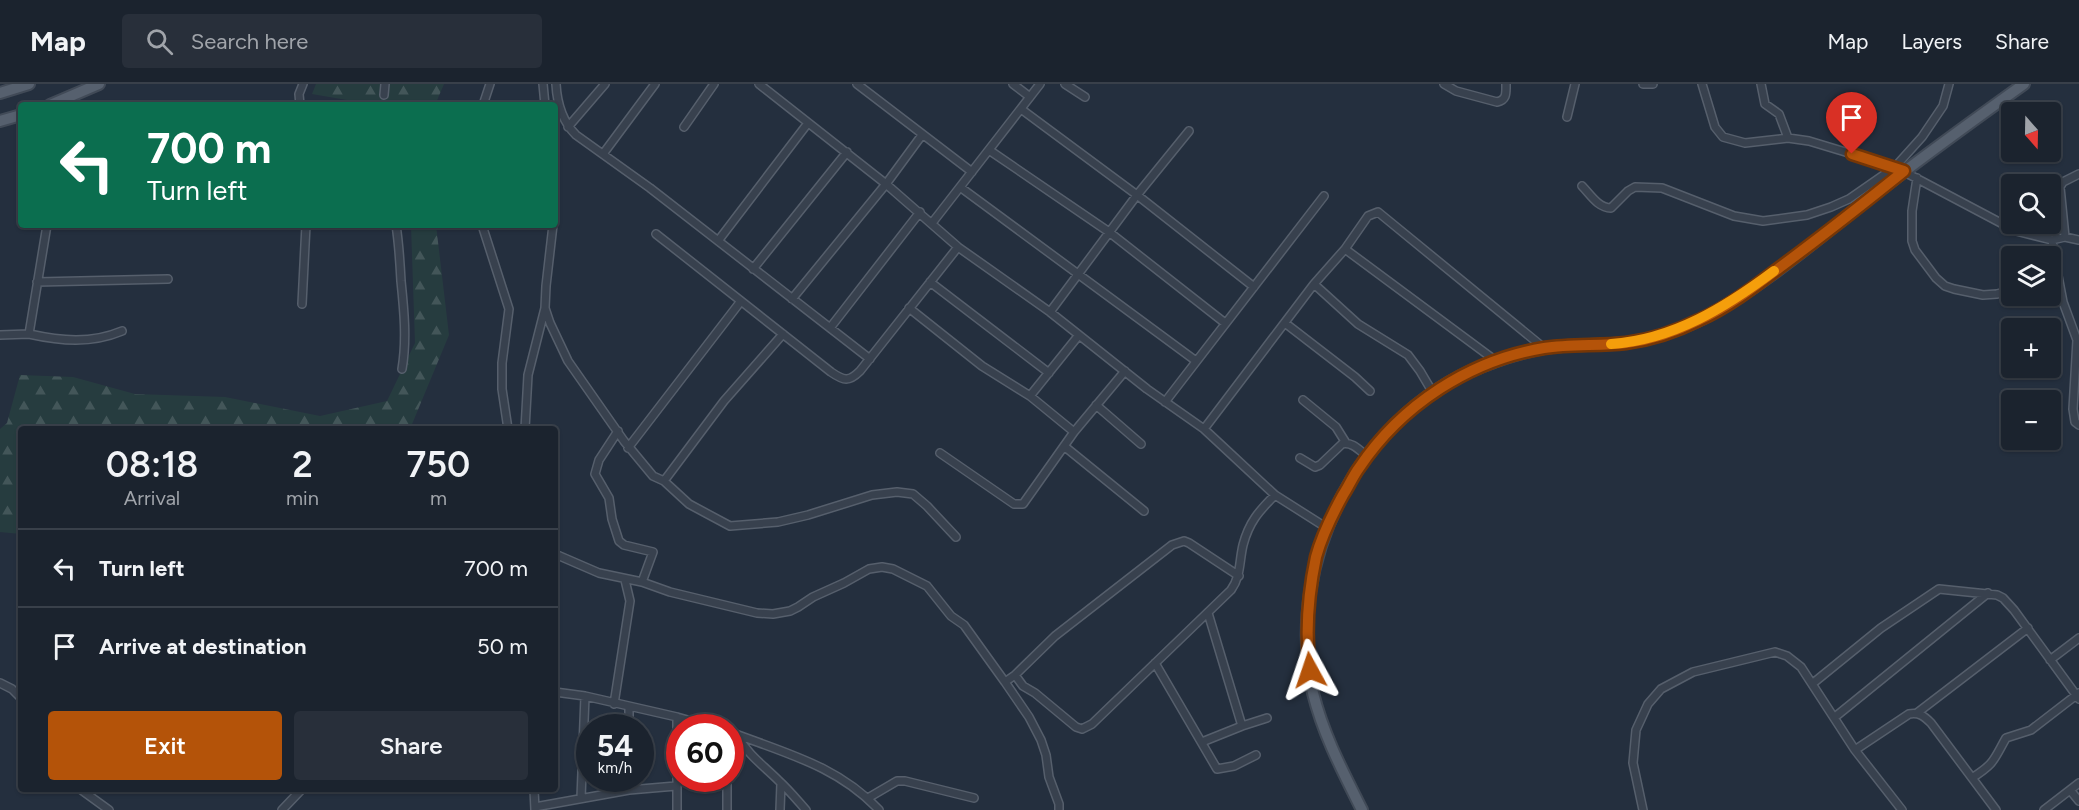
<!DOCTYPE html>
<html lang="en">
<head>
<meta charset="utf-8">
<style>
	body { margin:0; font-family:Figtree,sans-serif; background:#282f3a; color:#f1f3f6; height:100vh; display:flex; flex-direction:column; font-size:22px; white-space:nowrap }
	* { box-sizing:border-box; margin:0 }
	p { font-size:20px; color:#a0a4aa }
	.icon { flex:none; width:33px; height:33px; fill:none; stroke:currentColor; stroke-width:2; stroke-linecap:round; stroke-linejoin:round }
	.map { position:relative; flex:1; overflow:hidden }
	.details { position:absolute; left:18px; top:342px; width:540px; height:366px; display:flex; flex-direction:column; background:#1b232e; border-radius:6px; box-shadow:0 2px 4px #0004,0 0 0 2px #39404a }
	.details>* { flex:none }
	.top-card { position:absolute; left:18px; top:18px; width:540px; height:126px; border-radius:6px; box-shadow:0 2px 4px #0004,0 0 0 2px #39404a; background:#0b6e4f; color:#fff; overflow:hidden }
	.needle { width:39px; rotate:160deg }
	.tools { position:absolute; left:2001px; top:18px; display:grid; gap:12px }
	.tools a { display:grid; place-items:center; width:60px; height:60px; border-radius:6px; background:#1b232e; box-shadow:0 2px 4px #0004,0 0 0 2px #39404a; font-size:30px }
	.speed { position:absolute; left:576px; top:630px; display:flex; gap:12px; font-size:30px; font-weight:700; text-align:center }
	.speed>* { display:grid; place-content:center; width:78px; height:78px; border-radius:50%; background:#1b232e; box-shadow:0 2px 4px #0004,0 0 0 2px #39404a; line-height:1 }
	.speed small { font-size:15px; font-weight:400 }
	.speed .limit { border:9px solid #d22; background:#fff; color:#111 }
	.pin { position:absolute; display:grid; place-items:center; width:51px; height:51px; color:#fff; margin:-62px -26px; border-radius:50% 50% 50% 0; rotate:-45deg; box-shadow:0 0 6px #0007 }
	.pin .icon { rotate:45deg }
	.me { position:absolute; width:66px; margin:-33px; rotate:355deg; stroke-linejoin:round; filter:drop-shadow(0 0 4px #0008) }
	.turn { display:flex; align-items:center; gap:21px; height:126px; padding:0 30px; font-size:27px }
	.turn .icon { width:78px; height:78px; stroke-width:2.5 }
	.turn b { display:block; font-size:42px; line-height:51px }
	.eta { display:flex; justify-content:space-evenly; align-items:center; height:102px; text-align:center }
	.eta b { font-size:36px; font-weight:600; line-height:42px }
	.primary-button { display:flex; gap:12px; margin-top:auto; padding:12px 30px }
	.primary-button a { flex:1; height:69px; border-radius:6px; background:#b45309; color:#fff; font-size:24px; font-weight:600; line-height:69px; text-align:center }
	.primary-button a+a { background:#282f3a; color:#f1f3f6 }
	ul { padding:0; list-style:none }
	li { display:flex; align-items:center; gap:18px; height:78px; padding:0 30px; border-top:2px solid #39404a }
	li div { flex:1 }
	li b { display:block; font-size:22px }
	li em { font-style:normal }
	header { display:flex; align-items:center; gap:36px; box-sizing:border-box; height:84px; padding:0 30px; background:#1b232e; border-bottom:2px solid #39404a }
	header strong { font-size:28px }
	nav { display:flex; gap:33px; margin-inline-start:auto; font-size:21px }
	.search { width:420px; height:54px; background:#282f3a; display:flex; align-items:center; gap:15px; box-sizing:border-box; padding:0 21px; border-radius:6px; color:#a0a4aa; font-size:22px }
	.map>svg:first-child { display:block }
</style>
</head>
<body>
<header>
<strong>Map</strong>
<div class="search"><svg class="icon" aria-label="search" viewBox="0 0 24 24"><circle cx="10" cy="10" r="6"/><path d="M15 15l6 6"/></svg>Search here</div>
<nav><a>Map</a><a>Layers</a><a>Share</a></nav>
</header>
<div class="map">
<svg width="2079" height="726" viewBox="0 0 2079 726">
	<defs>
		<pattern id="forest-firs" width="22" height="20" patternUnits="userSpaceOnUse" patternTransform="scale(1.5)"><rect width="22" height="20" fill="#263c3f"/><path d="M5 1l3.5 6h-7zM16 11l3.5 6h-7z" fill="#435659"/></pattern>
	</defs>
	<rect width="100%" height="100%" fill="#242f3e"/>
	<path fill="url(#forest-firs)" d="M316,0H444L435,21H376L312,10Z
		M411,141H436L449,251L410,345H21V450L0,448V345L7,339L20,291L73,293L135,310L225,313L320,332L387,317L415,259Z"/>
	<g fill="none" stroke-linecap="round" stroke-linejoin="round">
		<defs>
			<path id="street" d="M543,0L545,21
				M556,0C557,19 562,37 576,51L650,104L870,275
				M759,0L886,100L958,163L1050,228L1147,305L1204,345L1275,411L1327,444
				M857,0L972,88
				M1013,0L1030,13
				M1065,0L1085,13
				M1444,0L1456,7L1497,18C1507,16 1506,9 1506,0
				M1643,0H1653
				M1702,0L1715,43L1723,53L1745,59L1788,54L1809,57L1895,83L2016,147L2052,156L2065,153L2079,156
				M1761,0L1765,20L1779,30L1788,54
				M384,11L385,0
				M300,21L299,10L303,0
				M483,21L490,0
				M1021,25L1137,111L1254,203
				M1567,33L1575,0
				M568,43L605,0
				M684,43L714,0
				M989,66L1109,148L1225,239
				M603,70L655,0
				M1917,94L1912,127V157L1915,166L1936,194L1945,202L1954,205L1983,211L1997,210L2012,206
				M1582,102C1590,110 1598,124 1611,124L1628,107L1635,103L1662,104L1734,132L1763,137L1807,131L1831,123L1849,115L1895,83L1922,53L1943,22L1949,0
				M960,103L1040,0
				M932,139L960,103L1196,277
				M396,141C399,160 400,178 401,197C404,226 407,256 402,285
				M482,141L509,225L502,279V305L508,345
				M553,141L546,202L545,224L550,239L568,277L624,357L653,392L664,397L689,420L730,442L778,438L808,431L872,411L897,408L913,410L927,422L956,453
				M656,150L831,288C844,297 849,298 860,287L958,163
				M2065,153L2060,103L2063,98L2079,90
				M718,157L808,39
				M1345,165L1496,277
				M753,185L847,68
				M2058,192L2063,218L2077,256L2073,325L2075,338L2079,341
				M2050,194L2058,192L2052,156
				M37,198L168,195
				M930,198L1049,289
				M1314,200L1358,240L1408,271L1420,287L1433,309
				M792,215L886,100L922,51
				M302,220L306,141
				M909,224L982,282L1030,312L1074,348
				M1050,228L1137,111L1189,47
				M1285,239L1355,293L1370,307
				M830,244L920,128
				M29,250C61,257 91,260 122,247
				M0,251L29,250L47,141
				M1030,312L1079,251
				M1303,316L1336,343L1346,359
				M1165,318L1324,112
				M1096,321L1141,360
				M525,345L528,291L545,224
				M1204,345L1314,200L1345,165L1368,132L1378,128L1544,264
				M618,347L599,376L595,390L609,414L612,435L619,457L624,461L653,468L642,498
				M1064,362L1144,427
				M628,364L741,217
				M940,369L1014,420H1023L1074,348L1125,287
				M1300,374L1315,383L1320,381L1342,360C1352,357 1360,367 1368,373
				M664,397L724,317L783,250
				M555,470L599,489L642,498L670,508L757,529L773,530L790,527L798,523L813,513L844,499L869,485L882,483L893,485L927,502L951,532L964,541L1005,598L1029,633L1041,656L1046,671L1049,693L1059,720V726
				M1208,529L1242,642
				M2050,576L2079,554
				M1155,579L1217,685L1234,682L1256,671
				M1015,591L1023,602L1035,609L1076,643L1082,645L1092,640L1231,506C1241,492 1239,478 1243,461C1249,438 1259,427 1275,411
				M1005,598L1015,591L1055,552L1172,461L1184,457L1189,459L1239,492
				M0,599L12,605L21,614
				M1812,600L1881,544L1939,505L1997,511L2003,514L2014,526L2079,615
				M555,608L585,612L677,633L715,644
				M614,620L630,517L625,496
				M1917,629L2028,544
				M1835,633L1988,509
				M629,644V624
				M730,648C785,669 838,682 879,726
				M737,651C747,670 764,682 779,697C789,706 797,716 806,726
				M1202,658L1242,642L1267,634
				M1855,666L1902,726
				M727,694V726
				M1972,694C1995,679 1993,677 2006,654L2031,646L2079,609
				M80,705L109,726
				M534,705L535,726
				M629,706V694
				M2070,706L2079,717
				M581,714L585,612
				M868,714L897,697H905L974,714
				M535,723L629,706L676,702
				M282,726L302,705
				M677,726V633
				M780,726L781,699
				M1643,726L1633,679L1636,646L1648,620L1661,605L1693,588L1775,568L1787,572L1801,583L1855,666L1909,630C1919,628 1924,632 1931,639L1996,726
				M2044,726L2079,699"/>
			<path id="primary" d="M0,9L29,0
				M50,21L99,0
				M0,37L21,31
				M1362,726C1343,688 1323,650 1313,609C1283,476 1363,322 1494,278C1510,272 1528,267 1544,264C1571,260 1598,262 1625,259C1650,256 1679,246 1702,235C1761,204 1814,158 1866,117C1918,76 1971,38 2024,0"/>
		</defs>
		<use href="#street" stroke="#565f6c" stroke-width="10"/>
		<use href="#primary" stroke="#414a57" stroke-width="14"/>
		<use href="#street" stroke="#38414e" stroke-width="7"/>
		<use href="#primary" stroke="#56606e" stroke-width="10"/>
	</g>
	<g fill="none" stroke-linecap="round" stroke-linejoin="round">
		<defs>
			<path id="route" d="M1310,586C1305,548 1308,511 1316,473C1322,451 1332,431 1343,411C1349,402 1353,392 1359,384C1401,321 1470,276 1544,264C1571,260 1599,262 1626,259C1650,256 1677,247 1699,236C1728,223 1754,203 1779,184C1821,153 1863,120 1904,87L1852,70"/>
		</defs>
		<use href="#route" stroke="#753606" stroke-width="15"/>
		<use href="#route" stroke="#b45309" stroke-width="10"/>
		<path stroke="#f59e0b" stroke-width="10" d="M1611,260C1673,256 1726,223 1774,187"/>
	</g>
</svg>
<div class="tools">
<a><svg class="needle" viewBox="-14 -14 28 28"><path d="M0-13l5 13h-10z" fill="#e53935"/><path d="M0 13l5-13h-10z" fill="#a0a4aa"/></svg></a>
<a><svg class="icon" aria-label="search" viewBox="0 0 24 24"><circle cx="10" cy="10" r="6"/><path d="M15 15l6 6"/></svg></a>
<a><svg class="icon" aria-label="layers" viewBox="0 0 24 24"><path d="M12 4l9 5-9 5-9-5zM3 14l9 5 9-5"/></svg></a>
<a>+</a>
<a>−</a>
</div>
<div class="speed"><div>54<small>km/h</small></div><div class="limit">60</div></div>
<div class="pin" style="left:1852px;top:70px;background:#d93025"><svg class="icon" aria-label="arrive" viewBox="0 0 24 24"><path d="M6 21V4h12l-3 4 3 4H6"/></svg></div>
<svg class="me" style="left:1310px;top:586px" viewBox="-20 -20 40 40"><path d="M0-17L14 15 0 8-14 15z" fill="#b45309" stroke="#fff" stroke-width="4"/></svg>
<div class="top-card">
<div class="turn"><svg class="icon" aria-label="left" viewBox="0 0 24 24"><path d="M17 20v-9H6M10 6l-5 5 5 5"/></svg><div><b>700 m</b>Turn left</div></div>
</div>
<section class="details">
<div class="eta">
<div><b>08:18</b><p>Arrival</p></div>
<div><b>2</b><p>min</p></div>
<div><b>750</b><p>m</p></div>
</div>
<ul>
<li><svg class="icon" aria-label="left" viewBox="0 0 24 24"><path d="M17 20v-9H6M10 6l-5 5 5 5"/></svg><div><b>Turn left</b></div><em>700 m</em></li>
<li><svg class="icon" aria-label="arrive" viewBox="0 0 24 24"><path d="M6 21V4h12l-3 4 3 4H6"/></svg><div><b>Arrive at destination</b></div><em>50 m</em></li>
</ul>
<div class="primary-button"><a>Exit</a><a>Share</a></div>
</section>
</div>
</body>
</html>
